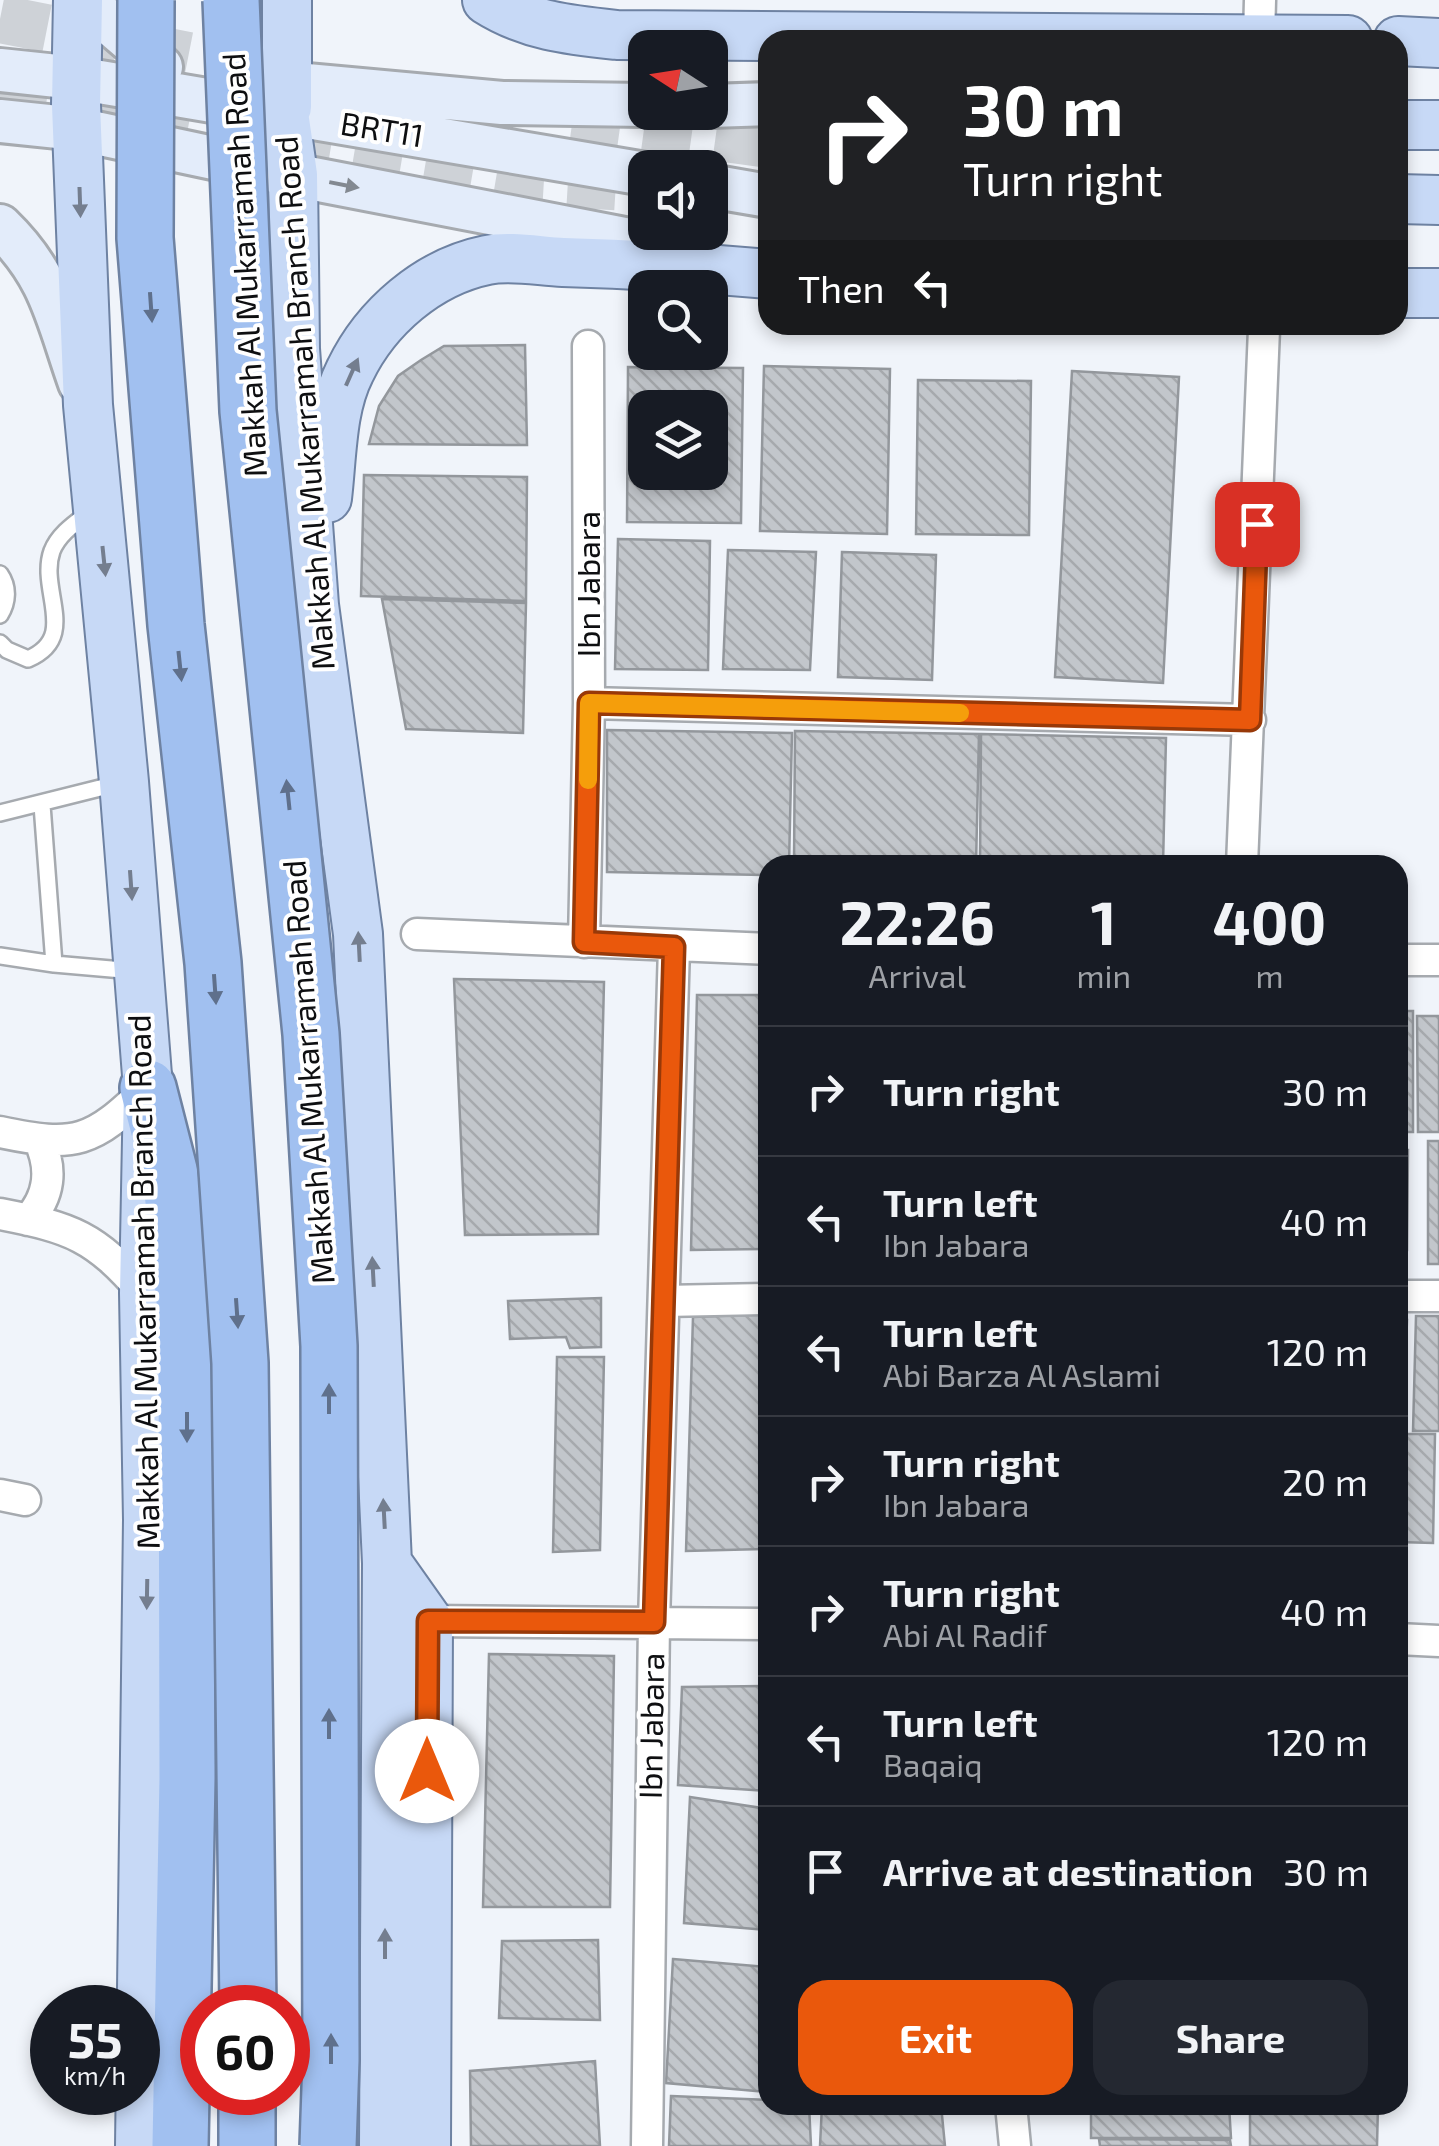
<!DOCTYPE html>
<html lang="en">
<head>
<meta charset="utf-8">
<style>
	body { margin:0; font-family:"Exo 2",sans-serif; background:#242831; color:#f1f3f6; height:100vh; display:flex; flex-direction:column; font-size:38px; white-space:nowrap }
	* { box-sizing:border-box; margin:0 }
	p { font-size:32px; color:#9ea1a6 }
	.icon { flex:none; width:55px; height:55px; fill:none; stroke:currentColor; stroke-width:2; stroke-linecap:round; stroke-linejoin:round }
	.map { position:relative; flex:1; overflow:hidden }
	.drawer { position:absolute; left:758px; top:855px; width:650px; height:1260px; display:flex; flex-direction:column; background:#171b24; border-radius:30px; box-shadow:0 5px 15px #0003 }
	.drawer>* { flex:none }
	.hud { position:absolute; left:758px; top:30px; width:650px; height:305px; border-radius:30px; box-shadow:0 5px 15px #0003; background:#202124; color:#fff; overflow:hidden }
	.needle { width:65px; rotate:282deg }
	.buttons { position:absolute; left:628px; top:30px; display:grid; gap:20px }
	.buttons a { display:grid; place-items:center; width:100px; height:100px; border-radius:20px; background:#171b24; box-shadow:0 5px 15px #0003; font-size:50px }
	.speed { position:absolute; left:30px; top:1985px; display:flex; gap:20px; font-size:50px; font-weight:700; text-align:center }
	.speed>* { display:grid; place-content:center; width:130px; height:130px; border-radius:50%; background:#171b24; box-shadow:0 5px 15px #0003; line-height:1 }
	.speed small { font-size:25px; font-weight:400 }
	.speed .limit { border:15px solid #d22; background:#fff; color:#111 }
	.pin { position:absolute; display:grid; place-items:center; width:85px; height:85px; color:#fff; margin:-42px; border-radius:20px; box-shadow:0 5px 15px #0006 }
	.me { position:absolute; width:110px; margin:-55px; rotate:0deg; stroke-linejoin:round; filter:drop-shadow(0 0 8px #0008) }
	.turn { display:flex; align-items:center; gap:35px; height:210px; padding:0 40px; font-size:45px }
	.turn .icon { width:130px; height:130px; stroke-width:2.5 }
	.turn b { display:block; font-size:70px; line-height:85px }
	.then { display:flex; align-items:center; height:95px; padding:0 40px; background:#0003; gap:20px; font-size:38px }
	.eta { display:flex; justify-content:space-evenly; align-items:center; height:170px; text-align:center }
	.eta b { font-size:60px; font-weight:700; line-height:70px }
	.action { display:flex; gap:20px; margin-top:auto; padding:20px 40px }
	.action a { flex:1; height:115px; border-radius:30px; background:#ea580c; color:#fff; font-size:40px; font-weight:700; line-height:115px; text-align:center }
	.action a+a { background:#242831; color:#f1f3f6 }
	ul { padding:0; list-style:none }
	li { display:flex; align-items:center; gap:30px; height:130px; padding:0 40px; border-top:2px solid #363941 }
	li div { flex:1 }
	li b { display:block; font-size:38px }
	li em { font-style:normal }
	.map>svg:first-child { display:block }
</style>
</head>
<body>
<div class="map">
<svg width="1439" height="2146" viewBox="0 0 1439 2146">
	<defs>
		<pattern id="building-back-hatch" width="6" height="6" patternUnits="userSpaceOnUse" patternTransform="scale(2.5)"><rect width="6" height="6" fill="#c2c6cb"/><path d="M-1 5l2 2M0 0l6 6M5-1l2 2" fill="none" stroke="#a6a9ad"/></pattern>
	</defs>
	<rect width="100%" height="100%" fill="#f0f4fa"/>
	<path fill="url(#building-back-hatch)" stroke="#93979c" stroke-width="2.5" fill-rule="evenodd" d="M525,345L527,445L369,444L379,406L398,376L421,360L444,346Z
		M764,366L890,369L887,534L760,531Z
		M628,367L743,368L741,523L627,522ZM645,408H710V472H645Z
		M1072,371L1179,377L1163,683L1055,677Z
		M918,380L1031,381L1029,535L916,534Z
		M364,475L527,477L526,601L361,596Z
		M618,539L710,541L708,670L615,669Z
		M728,550L816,552L810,670L723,669Z
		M842,552L936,555L932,680L838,677Z
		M382,599L526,603L523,733L406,729Z
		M607,730L792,733L789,865H768V875L607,872Z
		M795,731L979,734L976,865H794Z
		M981,734L1166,738L1163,865H980Z
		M454,979L604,982L598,1234L465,1235Z
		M697,995H768V1249L691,1250Z
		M1398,1011H1413V1132H1398Z
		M1417,1016H1439V1132H1418Z
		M1428,1141H1439V1264H1428Z
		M1398,1150H1408L1407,1250H1398Z
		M601,1298V1347L570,1348L566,1337L510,1339L508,1301Z
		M768,1314V1549L686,1551L693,1317Z
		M1416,1316H1439V1431H1413Z
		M1398,1320H1407L1405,1378H1398Z
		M557,1357H604L600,1550L553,1552Z
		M1398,1380H1403L1404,1432H1398Z
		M1398,1434H1435L1433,1543L1398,1542Z
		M489,1654L614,1656L610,1907H483Z
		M768,1686V1791L678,1785L682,1687Z
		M690,1797L768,1809V1930L684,1923Z
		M598,1940L600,2020L499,2018L502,1941Z
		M673,1959L768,1967V2092L666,2083Z
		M595,2061L600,2146H471L470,2071Z
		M671,2096L768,2100V2105H809L811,2146H669Z
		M822,2105H941L945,2146H820Z
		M1091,2105H1229L1231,2138H1091Z
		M1250,2105H1378L1377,2146H1250Z
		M1099,2139L1230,2140L1231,2146H1100Z"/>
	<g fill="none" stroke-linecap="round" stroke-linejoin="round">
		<path stroke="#ced2d7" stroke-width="48" stroke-dasharray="48 24" stroke-linecap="butt" d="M0,19L269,72
			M0,89L209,129L511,180L643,188
			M573,117L768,144"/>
		<defs>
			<path id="service" d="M0,574C9,587 8,602 0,615
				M0,643L7,650L28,659C80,637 38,590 52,551C59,533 77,522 91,511
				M42,805L54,964
				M0,813L120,783
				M0,956L54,964L134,971"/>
			<path id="minor" d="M1259,37L1260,0
				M589,703L1250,720
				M1242,865L1264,329
				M417,934L768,949
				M584,942L589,703L588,346
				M1398,960H1439
				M0,1132C76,1148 92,1143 148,1088
				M0,1214C72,1228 95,1236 144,1293
				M28,1220C50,1196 53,1169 39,1140
				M1398,1296H1439
				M664,1301L768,1299
				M0,1495L25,1500
				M428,1621L768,1624
				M1398,1639L1439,1641
				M1011,2105L1015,2146
				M647,2146L654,1622L674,947"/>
			<path id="secondary" d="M83,0L161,67
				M0,70L76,78L645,174
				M252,80L502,103L645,105
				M710,106L768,104
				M0,121L77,129L293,175L692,252
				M710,186L768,196
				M0,226C52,276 57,318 80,383"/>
			<path id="primary" d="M78,0L76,105L88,405L124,782L148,1088L144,1293L148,1520L140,2146
				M287,0V107L284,113L293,175L295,349L314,605L358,934L387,1563L384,2146
				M487,0C528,26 569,30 617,35L1348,40
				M1398,41L1439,43
				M1398,125H1439
				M1398,199L1439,200
				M1398,293H1439
				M327,498C332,457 331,408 350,371C376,317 428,272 487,260C510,255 539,261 563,262C631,264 699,268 768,274
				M387,1563L428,1621L426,2146"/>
			<path id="motorway" d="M148,1088L170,1174L186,1319L187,1778L180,2146
				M247,2146V2092"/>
		</defs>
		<use href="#service" stroke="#a6aaaf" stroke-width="20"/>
		<use href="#minor" stroke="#a6aaaf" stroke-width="35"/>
		<use href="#secondary" stroke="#a6aaaf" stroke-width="48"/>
		<use href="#primary" stroke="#6e82a2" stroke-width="52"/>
		<use href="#motorway" stroke="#6e82a2" stroke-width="60"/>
		<use href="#service" stroke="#fff" stroke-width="15"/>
		<use href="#minor" stroke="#fff" stroke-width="30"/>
		<use href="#secondary" stroke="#e3ecfa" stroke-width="42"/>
		<use href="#primary" stroke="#c7d9f6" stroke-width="48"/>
		<use href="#motorway" stroke="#a1c0f0" stroke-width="55"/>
		<defs>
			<path id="motorway-bridge" d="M146,0L145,238L176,625L213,963L240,1363L248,2008
				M231,0L248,411L311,1034L329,1346L331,2060L328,2146"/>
		</defs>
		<use href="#motorway-bridge" stroke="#6e82a2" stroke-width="60" stroke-linecap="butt"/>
		<use href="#motorway-bridge" stroke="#a1c0f0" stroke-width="55"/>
	</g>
	<defs><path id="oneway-solid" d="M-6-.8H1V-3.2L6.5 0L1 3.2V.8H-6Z" transform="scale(2.5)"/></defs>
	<use fill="#838991" href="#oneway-solid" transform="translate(344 185) rotate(11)"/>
	<g fill="#747e8f">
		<use href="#oneway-solid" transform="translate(80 202) rotate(88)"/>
		<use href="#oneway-solid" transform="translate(352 372) rotate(-66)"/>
		<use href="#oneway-solid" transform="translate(104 561) rotate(84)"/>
		<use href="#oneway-solid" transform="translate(131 885) rotate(86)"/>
		<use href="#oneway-solid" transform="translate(359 947) rotate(-93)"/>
		<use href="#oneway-solid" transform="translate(373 1272) rotate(-93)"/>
		<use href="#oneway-solid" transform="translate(384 1514) rotate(-93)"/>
		<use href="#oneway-solid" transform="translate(147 1594) rotate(91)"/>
		<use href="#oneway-solid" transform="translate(385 1944) rotate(-90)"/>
	</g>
	<g fill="#5f708c">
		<use href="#oneway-solid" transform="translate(151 307) rotate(86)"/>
		<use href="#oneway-solid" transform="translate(180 666) rotate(84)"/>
		<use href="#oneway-solid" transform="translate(288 795) rotate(-96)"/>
		<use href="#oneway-solid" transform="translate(215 989) rotate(86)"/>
		<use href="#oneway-solid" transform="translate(237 1313) rotate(86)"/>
		<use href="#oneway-solid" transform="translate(329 1399) rotate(-90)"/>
		<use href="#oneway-solid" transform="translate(187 1427) rotate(90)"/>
		<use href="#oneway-solid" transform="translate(329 1724) rotate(-90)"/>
		<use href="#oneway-solid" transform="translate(331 2049) rotate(-90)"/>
	</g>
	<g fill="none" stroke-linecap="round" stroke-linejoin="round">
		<defs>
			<path id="route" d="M427,1771L428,1621L654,1622L674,947L584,942L589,703L1250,720L1257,524"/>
		</defs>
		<use href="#route" stroke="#983908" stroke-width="25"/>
		<use href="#route" stroke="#ea580c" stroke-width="18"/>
		<path stroke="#f59e0b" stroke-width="18" d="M588,780L589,703L960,713"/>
	</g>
	<g text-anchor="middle" stroke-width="8" stroke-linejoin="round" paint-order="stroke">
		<g font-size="32" fill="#0e0f11" stroke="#fff">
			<text transform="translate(382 130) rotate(9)" y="11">BRT11</text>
			<text transform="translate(245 265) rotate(-93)" y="11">Makkah Al Mukarramah Road</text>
			<text transform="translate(305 403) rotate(-94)" y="11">Makkah Al Mukarramah Branch Road</text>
			<text transform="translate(589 584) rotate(-90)" y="11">Ibn Jabara</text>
			<text transform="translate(309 1072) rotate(-94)" y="11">Makkah Al Mukarramah Road</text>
			<text transform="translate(144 1282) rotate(-91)" y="11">Makkah Al Mukarramah Branch Road</text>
			<text transform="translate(652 1726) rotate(-89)" y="11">Ibn Jabara</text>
		</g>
	</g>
</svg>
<div class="buttons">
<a><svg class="needle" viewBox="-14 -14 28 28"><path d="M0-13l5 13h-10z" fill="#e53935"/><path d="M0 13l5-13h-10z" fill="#9ea1a6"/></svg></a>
<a><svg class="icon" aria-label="sound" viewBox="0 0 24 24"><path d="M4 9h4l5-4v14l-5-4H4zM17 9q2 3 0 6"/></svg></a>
<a><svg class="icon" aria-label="search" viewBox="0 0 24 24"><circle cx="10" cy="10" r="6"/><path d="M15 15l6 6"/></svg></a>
<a><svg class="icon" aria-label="layers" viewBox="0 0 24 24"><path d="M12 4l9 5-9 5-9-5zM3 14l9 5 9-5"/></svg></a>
</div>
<div class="speed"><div>55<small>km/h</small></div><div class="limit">60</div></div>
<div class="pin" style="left:1257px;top:524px;background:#d93025"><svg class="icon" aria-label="arrive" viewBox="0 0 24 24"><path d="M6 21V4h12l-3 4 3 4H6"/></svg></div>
<svg class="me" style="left:427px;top:1771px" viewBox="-20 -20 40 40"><circle r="19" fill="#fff"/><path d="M0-13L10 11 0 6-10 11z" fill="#ea580c"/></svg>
<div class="hud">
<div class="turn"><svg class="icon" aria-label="right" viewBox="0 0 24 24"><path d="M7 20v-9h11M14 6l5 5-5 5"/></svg><div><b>30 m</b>Turn right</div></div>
<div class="then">Then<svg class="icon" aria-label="left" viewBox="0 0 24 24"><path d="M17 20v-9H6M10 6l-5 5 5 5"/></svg></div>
</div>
<section class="drawer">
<div class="eta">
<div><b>22:26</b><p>Arrival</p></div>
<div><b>1</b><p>min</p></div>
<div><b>400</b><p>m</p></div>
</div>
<ul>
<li><svg class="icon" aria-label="right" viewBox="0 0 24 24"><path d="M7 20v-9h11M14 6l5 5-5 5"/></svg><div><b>Turn right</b></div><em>30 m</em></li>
<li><svg class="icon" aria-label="left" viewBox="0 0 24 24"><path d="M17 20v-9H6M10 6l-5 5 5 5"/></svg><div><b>Turn left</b><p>Ibn Jabara</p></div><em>40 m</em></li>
<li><svg class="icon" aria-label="left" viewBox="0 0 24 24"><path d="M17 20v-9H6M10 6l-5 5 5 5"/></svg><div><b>Turn left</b><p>Abi Barza Al Aslami</p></div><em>120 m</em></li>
<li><svg class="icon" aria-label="right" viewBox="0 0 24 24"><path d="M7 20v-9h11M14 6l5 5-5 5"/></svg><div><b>Turn right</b><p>Ibn Jabara</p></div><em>20 m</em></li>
<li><svg class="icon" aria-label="right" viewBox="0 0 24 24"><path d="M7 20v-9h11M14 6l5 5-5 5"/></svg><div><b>Turn right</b><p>Abi Al Radif</p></div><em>40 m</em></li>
<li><svg class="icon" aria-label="left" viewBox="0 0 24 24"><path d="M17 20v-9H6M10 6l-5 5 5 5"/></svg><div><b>Turn left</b><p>Baqaiq</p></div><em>120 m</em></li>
<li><svg class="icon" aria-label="arrive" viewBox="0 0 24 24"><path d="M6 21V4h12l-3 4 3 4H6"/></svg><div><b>Arrive at destination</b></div><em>30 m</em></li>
</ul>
<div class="action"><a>Exit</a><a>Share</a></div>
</section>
</div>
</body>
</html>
